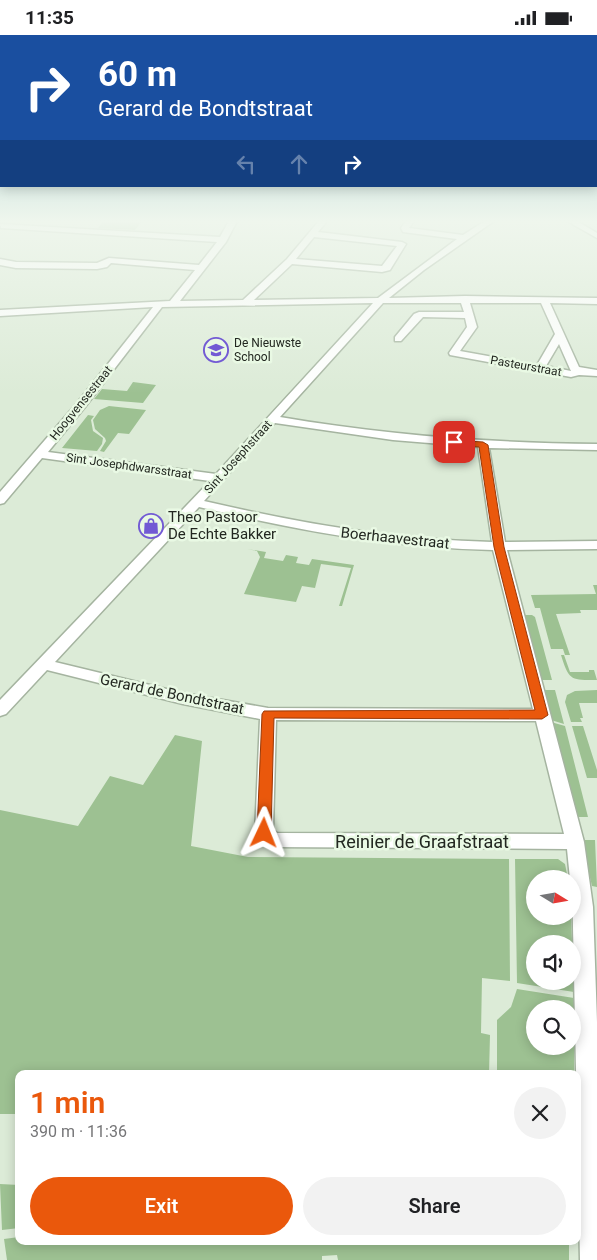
<!DOCTYPE html>
<html lang="en">
<head>
<meta charset="utf-8">
<style>
	body { margin:0; font-family:Roboto,sans-serif; background:#f2f2f2; color:#202124; height:100vh; display:flex; flex-direction:column; font-size:19px; white-space:nowrap }
	* { box-sizing:border-box; margin:0 }
	p { font-size:16px; color:#757577 }
	.icon { flex:none; width:28px; height:28px; fill:none; stroke:currentColor; stroke-width:2; stroke-linecap:round; stroke-linejoin:round }
	.map { position:relative; flex:1; overflow:hidden }
	.details { position:absolute; left:15px; top:1035px; width:566px; height:175px; display:flex; flex-direction:column; background:#fff; border-radius:10px; box-shadow:0 2px 12px #0003 }
	.details>* { flex:none }
	.hud { position:absolute; left:0px; top:0px; width:598px; height:152px; box-shadow:0 2px 12px #0003; background:#1a4fa0; color:#fff; overflow:hidden }
	.needle { width:32px; rotate:101deg }
	.buttons { position:absolute; left:526px; top:835px; display:grid; gap:10px }
	.buttons a { display:grid; place-items:center; width:55px; height:55px; border-radius:50%; background:#fff; box-shadow:0 2px 12px #0003; font-size:25px }
	.pin { position:absolute; display:grid; place-items:center; width:42px; height:42px; color:#fff; margin:-21px; border-radius:10px; box-shadow:0 2px 8px #0006 }
	.me { position:absolute; width:55px; margin:-28px; rotate:2deg; stroke-linejoin:round; filter:drop-shadow(0 0 4px #0008) }
	.turn { display:flex; align-items:center; gap:18px; height:105px; padding:0 15px; font-size:22px }
	.turn .icon { width:65px; height:65px; stroke-width:2.5 }
	.turn b { display:block; font-size:35px; line-height:42px }
	.lanes { display:flex; align-items:center; height:48px; padding:0 15px; background:#0003; justify-content:center; gap:25px; direction:ltr }
	.lanes .off { opacity:.35 }
	.round { display:grid; place-items:center; flex:none; width:52px; height:52px; border-radius:26px; background:#f2f2f2 }
	.headline { display:flex; align-items:center; justify-content:space-between; height:85px; padding:0 15px }
	h1 { font-size:30px; font-weight:600; line-height:38px; color:#ea580c }
	.cta { display:flex; gap:10px; margin-top:auto; padding:10px 15px }
	.cta a { flex:1; height:58px; border-radius:30px; background:#ea580c; color:#fff; font-size:20px; font-weight:600; line-height:58px; text-align:center }
	.cta a+a { background:#f2f2f2; color:#202124 }
	.status { display:flex; justify-content:space-between; align-items:center; height:35px; padding:0 25px; background:#fff; direction:ltr }
	.status svg { height:14px; fill:currentColor }
	.map>svg:first-child { display:block }
</style>
</head>
<body>
<div class="status"><b>11:35</b><svg viewBox="0 0 49 12"><path d="M0 12V9h3v3zM5 12V6h3v6zM10 12V3h3v9zM15 12V0h3v12zM26 1h20v11H26zM47 4h2v5h-2z"/></svg></div>
<div class="map">
<svg width="597" height="1225" viewBox="0 0 597 1225">
	<rect width="100%" height="100%" fill="#dcebd7"/>
	<path fill="#9dc192" fill-rule="evenodd" d="M104,186H142L135,195L98,193Z
		M133,347L156,350L143,368L94,364L102,354L127,356Z
		M109,371L146,375L129,399L118,398L104,417L100,416L106,406L105,403L95,394L93,385L100,375Z
		M88,380L94,381L91,385L93,396L103,403L102,409L97,416L62,413Z
		M247,514L266,517L264,523L283,526L286,520L298,522L296,528L309,530L312,524L354,530L342,571H339L351,533L321,529L315,553L302,551L296,567L244,559L260,522L257,516Z
		M593,550H597V575H580L581,578L556,579L570,620H565L563,614H551L540,573H535L531,560L596,559Z
		M524,580H532L535,582L552,645H540Z
		M561,620H564L570,637H589V635H594L597,645C571,645 569,646 561,620Z
		M543,655H555L564,689L551,685Z
		M597,655V668H579L583,683H580L582,687H571L565,667L567,660L575,656Z
		M551,687L565,691L588,782H576Z
		M572,691H583L597,735V743H587Z
		M175,700L202,706L191,811L248,822L509,824L510,946L482,943L481,998L490,1000L489,1039H19V1079H0V775L78,791L110,741L143,750Z
		M581,805H595L597,852L592,851Z
		M515,824H558L565,829L568,844H535V881H571L574,957L517,948ZM535,909H572V946H535Z
		M517,954L574,963V1039H497V985L511,972ZM535,974H572V1011H535Z
		M0,1149L19,1150V1193L2,1195Z
		M19,1202V1206H569V1225H338L337,1220L322,1221V1225H7L4,1204Z"/>
	<g fill="none" stroke-linecap="round" stroke-linejoin="round">
		<defs>
			<path id="street" d="M229,186H237L226,207L180,266L243,265L287,224L319,186H327L318,197L402,207L406,209L390,235L382,237L292,229L254,265L378,263L457,204L403,197L401,193L406,186H414L409,193L463,200L485,186H494L424,235L389,263L465,261L597,263V269L550,268L579,332L597,335V341L579,340L571,342L450,320L449,318L467,292L465,283L423,282L401,306H395V302L414,279L419,277H464L461,268H383L280,382C385,400 490,408 597,409V415L489,413L505,507L597,506V514L507,515L584,807L593,872L597,987V1225H580L572,844H570L567,814L273,812L258,803L255,798L260,684L183,669L47,635L6,679L0,681V665L210,446L42,423L4,468L0,469V457L77,368L153,272L0,281V275L170,266L195,235L111,228L107,232L97,234L16,233L0,230V224L16,227L97,228L109,223L199,230L217,207L1,193L0,189L220,202ZM314,202L397,211L382,231L296,224ZM373,268L216,439L48,417L85,372L162,272ZM470,268H541L555,299L537,330L460,316L477,292ZM559,309L570,334L571,336L546,331ZM275,388L393,405L478,412L492,507C395,505 299,488 204,466ZM199,472C296,495 393,513 493,515L533,674L268,673L183,658L55,627ZM276,685L536,686L564,799L277,798L273,795Z
				M567,186H577L597,198V203Z"/>
		</defs>
		<use href="#street" stroke="#a5b4a0" stroke-width="3"/>
		<use href="#street" fill="#fff" fill-rule="evenodd"/>
	</g>
	<linearGradient id="sky" x2="0" y2="1"><stop stop-color="#8fc5c8"/><stop offset="0.52" stop-color="#eff6ed"/><stop offset="1" stop-color="#eff6ed" stop-opacity="0"/></linearGradient>
	<rect width="597" height="358" fill="url(#sky)"/>
	<path fill="#ea580c" stroke="#983908" d="M451,405L483,407L488,410L504,512L548,680L542,684L274,683L271,798L269,802L264,803L259,802L257,798L262,679L264,676L535,675L494,512L479,412L454,410L449,407Z"/>
	<defs>
		<symbol id="school-ring" viewBox="-11 -11 22 22"><circle r="9.5" fill="#e9f9e4" stroke="#725ad4" stroke-width="1.5"/><path d="M0-5L7-2L0 1L-7-2ZM-4 1L0 2.5L4 1V4Q0 6-4 4Z" fill="#725ad4"/></symbol>
		<symbol id="shop-ring" viewBox="-11 -11 22 22"><circle r="9.5" fill="#e9f9e4" stroke="#725ad4" stroke-width="1.5"/><path d="M-5-2.5h2.3a2.7 3.5 0 0 1 5.4 0H5L5.5 6h-11ZM-1.5-2.5h3a1.5 2.3 0 0 0-3 0Z" fill="#725ad4"/></symbol>
	</defs>
	<g fill-rule="evenodd">
		<use href="#school-ring" x="202" y="301" width="28" height="28"/>
		<use href="#shop-ring" x="137" y="477" width="28" height="28"/>
	</g>
	<g text-anchor="middle" stroke-width="5" stroke-linejoin="round" paint-order="stroke">
		<g font-size="12" fill="#222720" stroke="#e9f9e4" text-anchor="start">
			<text x="234" y="312">De Nieuwste<tspan x="234" dy="14">School</tspan></text>
		</g>
		<g font-size="12" fill="#222720" stroke="#e9f9e4">
			<text transform="translate(526 331) rotate(10)" y="4">Pasteurstraat</text>
			<text transform="translate(81 368) rotate(-51)" y="4">Hoogvensestraat</text>
			<text transform="translate(238 422) rotate(-48)" y="4">Sint Josephstraat</text>
			<text transform="translate(129 431) rotate(8)" y="4">Sint Josephdwarsstraat</text>
		</g>
		<g font-size="15" fill="#222720" stroke="#e9f9e4" text-anchor="start">
			<text x="168" y="487">Theo Pastoor<tspan x="168" dy="17">De Echte Bakker</tspan></text>
		</g>
		<g font-size="15" fill="#222720" stroke="#e9f9e4">
			<text transform="translate(395 503) rotate(6)" y="5">Boerhaavestraat</text>
			<text transform="translate(172 659) rotate(12)" y="5">Gerard de Bondtstraat</text>
		</g>
		<g font-size="18" fill="#222720" stroke="#e9f9e4">
			<text x="422" y="813">Reinier de Graafstraat</text>
		</g>
	</g>
</svg>
<div class="buttons">
<a><svg class="needle" viewBox="-14 -14 28 28"><path d="M0-13l5 13h-10z" fill="#e53935"/><path d="M0 13l5-13h-10z" fill="#757577"/></svg></a>
<a><svg class="icon" aria-label="sound" viewBox="0 0 24 24"><path d="M4 9h4l5-4v14l-5-4H4zM17 9q2 3 0 6"/></svg></a>
<a><svg class="icon" aria-label="search" viewBox="0 0 24 24"><circle cx="10" cy="10" r="6"/><path d="M15 15l6 6"/></svg></a>
</div>
<div class="pin" style="left:454px;top:407px;background:#d93025"><svg class="icon" aria-label="arrive" viewBox="0 0 24 24"><path d="M6 21V4h12l-3 4 3 4H6"/></svg></div>
<svg class="me" style="left:264px;top:798px" viewBox="-20 -20 40 40"><path d="M0-17L14 15 0 8-14 15z" fill="#ea580c" stroke="#fff" stroke-width="4"/></svg>
<div class="hud">
<div class="turn"><svg class="icon" aria-label="right" viewBox="0 0 24 24"><path d="M7 20v-9h11M14 6l5 5-5 5"/></svg><div><b>60 m</b>Gerard de Bondtstraat</div></div>
<div class="lanes"><svg class="icon off" aria-label="left" viewBox="0 0 24 24"><path d="M17 20v-9H6M10 6l-5 5 5 5"/></svg><svg class="icon off" aria-label="ahead" viewBox="0 0 24 24"><path d="M12 20V5M6 11l6-6 6 6"/></svg><svg class="icon" aria-label="right" viewBox="0 0 24 24"><path d="M7 20v-9h11M14 6l5 5-5 5"/></svg></div>
</div>
<section class="details">
<div class="headline"><div><h1>1 min</h1><p>390 m · 11:36</p></div><a class="round"><svg class="icon" aria-label="close" viewBox="0 0 24 24"><path d="M6 6l12 12M18 6L6 18"/></svg></a></div>
<div class="cta"><a>Exit</a><a>Share</a></div>
</section>
</div>
</body>
</html>
